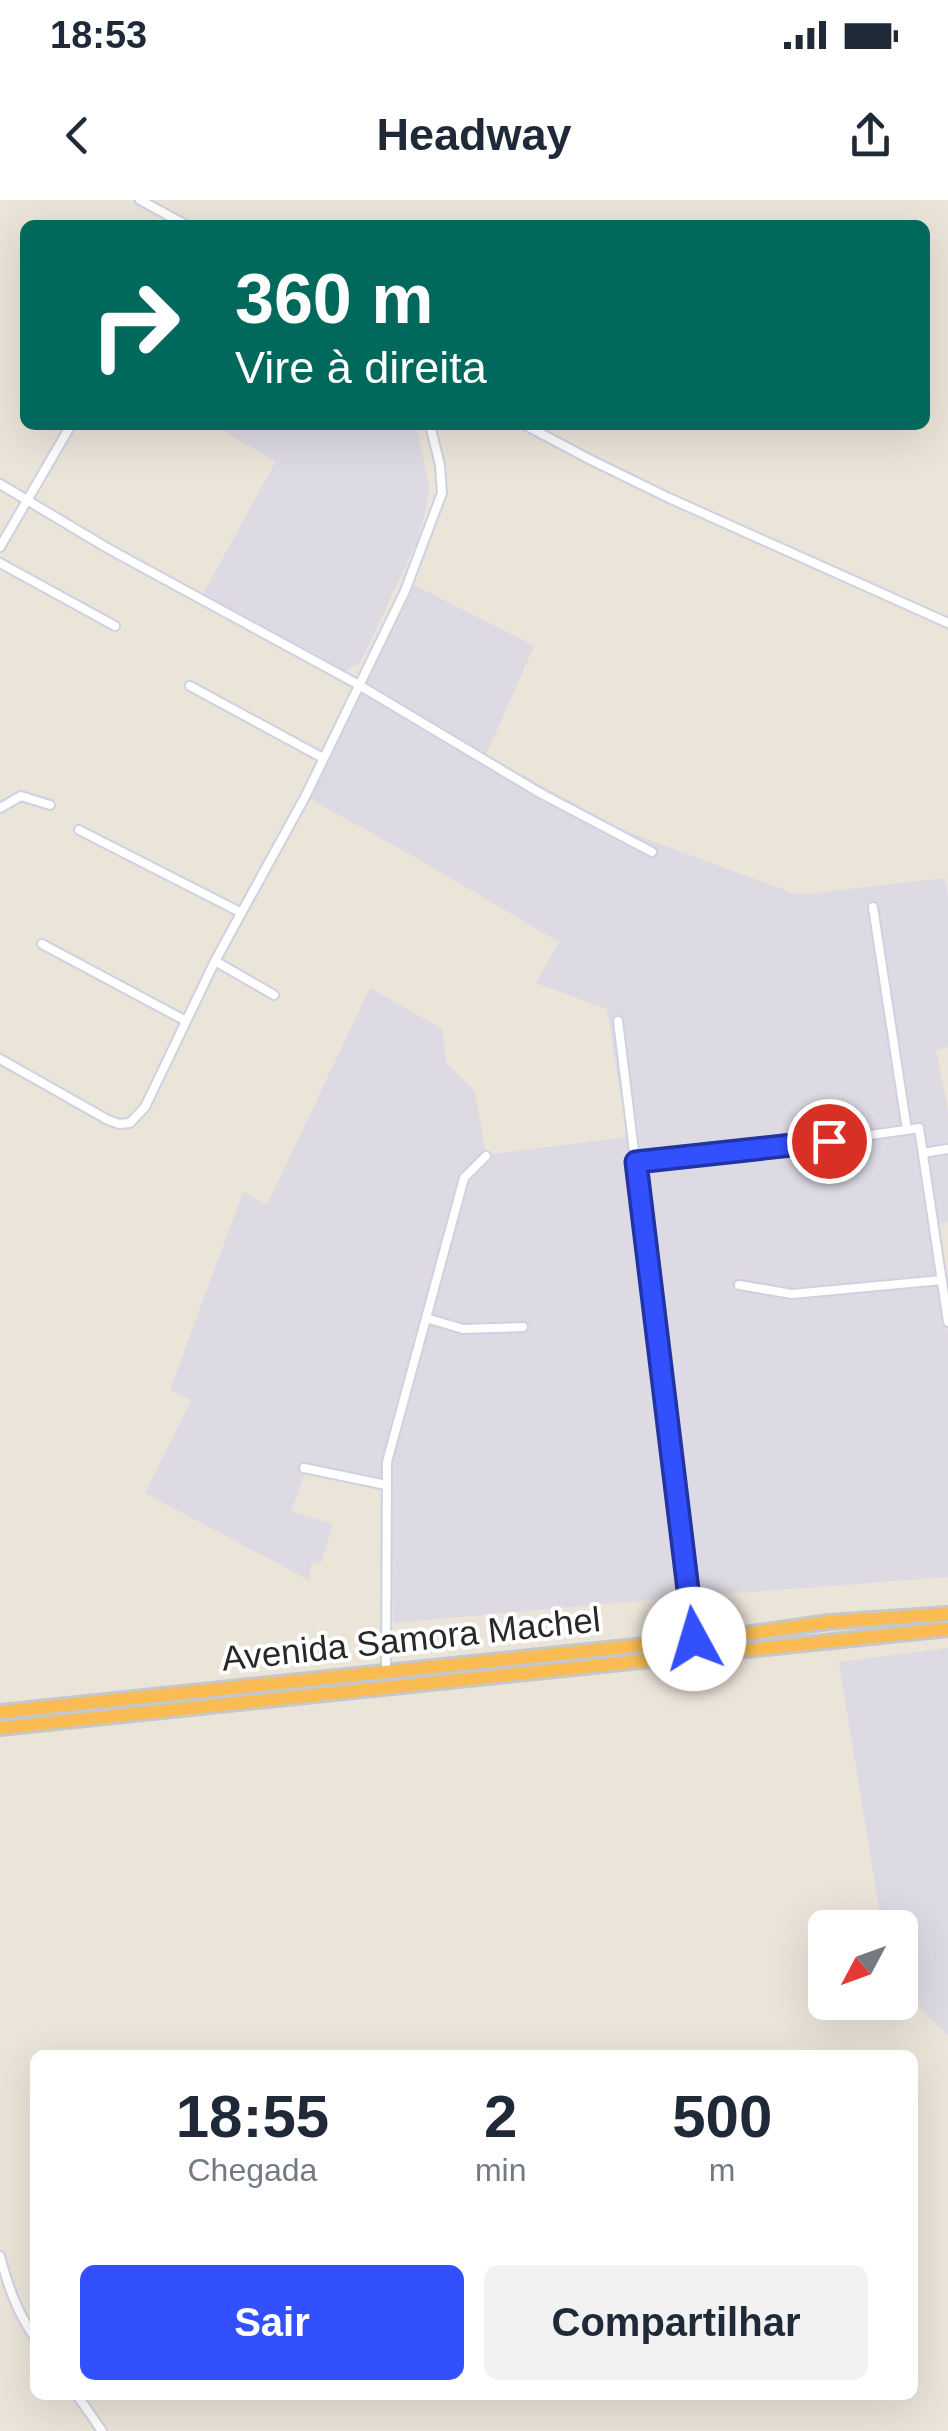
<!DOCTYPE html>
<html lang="pt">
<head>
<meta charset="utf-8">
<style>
	body { margin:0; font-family:Arial,sans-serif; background:#f2f2f3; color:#1f2937; height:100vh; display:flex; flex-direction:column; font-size:38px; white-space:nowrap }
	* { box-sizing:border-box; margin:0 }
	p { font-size:32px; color:#747a83 }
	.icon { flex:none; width:55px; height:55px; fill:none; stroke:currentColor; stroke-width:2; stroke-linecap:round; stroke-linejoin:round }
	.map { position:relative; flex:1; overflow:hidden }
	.panel { position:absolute; left:30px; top:1850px; width:888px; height:350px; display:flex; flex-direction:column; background:#fff; border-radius:15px; box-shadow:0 10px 40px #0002 }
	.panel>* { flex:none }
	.guide { position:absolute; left:20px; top:20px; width:910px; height:210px; border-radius:15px; box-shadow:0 10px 40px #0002; background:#00695c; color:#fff; overflow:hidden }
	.needle { width:65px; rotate:229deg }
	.fabs { position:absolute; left:808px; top:1710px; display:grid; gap:20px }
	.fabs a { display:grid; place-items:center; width:110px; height:110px; border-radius:15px; background:#fff; box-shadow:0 10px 40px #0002; font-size:50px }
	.pin { position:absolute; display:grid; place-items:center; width:85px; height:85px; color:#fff; margin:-42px; border:5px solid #fff; border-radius:50%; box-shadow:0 2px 10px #0007 }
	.me { position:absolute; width:110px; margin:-55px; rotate:354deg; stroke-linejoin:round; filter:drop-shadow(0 0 8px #0008) }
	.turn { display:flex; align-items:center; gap:35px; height:210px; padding:0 50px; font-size:45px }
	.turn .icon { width:130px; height:130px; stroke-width:2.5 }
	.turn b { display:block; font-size:70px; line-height:85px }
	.eta { display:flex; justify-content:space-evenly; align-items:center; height:170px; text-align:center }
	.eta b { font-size:60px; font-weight:800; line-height:70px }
	.action { display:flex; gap:20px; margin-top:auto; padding:20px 50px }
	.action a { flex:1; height:115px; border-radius:15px; background:#3350fe; color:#fff; font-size:40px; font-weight:800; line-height:115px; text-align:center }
	.action a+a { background:#f2f2f3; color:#1f2937 }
	.status { display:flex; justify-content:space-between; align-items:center; height:70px; padding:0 50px; background:#fff; direction:ltr }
	.status svg { height:28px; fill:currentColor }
	header { display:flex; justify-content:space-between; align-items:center; height:130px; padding:0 50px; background:#fff; font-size:45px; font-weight:800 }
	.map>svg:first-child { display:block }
</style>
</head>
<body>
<div class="status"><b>18:53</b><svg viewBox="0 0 49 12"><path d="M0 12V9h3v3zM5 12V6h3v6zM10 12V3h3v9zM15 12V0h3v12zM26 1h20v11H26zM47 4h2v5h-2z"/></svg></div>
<header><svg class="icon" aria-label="back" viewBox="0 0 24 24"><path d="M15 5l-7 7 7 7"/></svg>Headway<svg class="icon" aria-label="share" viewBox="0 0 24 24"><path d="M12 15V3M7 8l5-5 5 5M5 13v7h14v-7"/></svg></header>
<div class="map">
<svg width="948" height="2231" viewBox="0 0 948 2231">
	<rect width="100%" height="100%" fill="#ebe4d9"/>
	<path fill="#dddae3" d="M212,225H416L430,289L418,340L360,463L344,471L203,394L276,261Z
		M414,385L534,446L486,555L625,631L798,695L945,678L948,699V847L936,850L948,910V1022L931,1025L942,1080L948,1134V1377L682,1397L394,1423L390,1284L308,1264L291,1312L333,1324L321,1363L311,1364L309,1380L145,1293L191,1200L170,1190L243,992L267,1005L370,788L442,829L447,864L475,892L486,955L627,937L607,809L536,783L559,742L415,657L310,599Z
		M948,1448V1835L900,1787V1728L882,1727L839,1462Z"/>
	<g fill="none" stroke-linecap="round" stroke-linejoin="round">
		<defs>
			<path id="minor" d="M140,0L186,25
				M525,225L591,260L669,298L948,423
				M0,284L109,349L359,485L540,593L652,652
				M0,347L71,225
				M0,363L115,426
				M190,486L323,558
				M0,608L21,596L50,605
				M79,630L240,712
				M873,707L907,930
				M42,744L186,821
				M215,761L274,795
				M618,821L694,1439
				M0,859L108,920L119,924L130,923L145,907L215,761L305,597L405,391L442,293L440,265L430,225
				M923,953L948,949
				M636,962L829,941L919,928L948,1122
				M739,1085L792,1094L942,1080
				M426,1118L463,1129L523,1127
				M304,1268L386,1285
				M386,1472L387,1262L464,978L486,956
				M0,2056C8,2086 17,2112 35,2138
				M77,2195L102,2231"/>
			<path id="trunk" d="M0,1512L731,1436L829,1422L948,1414
				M0,1528L948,1429"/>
		</defs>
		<use href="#minor" stroke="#ced1e2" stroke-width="12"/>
		<use href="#trunk" stroke="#c7c7c7" stroke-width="18"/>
		<use href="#minor" stroke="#fff" stroke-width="8"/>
		<use href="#trunk" stroke="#fabc52" stroke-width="12"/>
	</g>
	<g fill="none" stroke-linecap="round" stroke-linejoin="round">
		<defs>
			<path id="route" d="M694,1439L636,962L829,941"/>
		</defs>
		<use href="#route" stroke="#2134a5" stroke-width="25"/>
		<use href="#route" stroke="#3350fe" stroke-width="18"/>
	</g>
	<g text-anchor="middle" stroke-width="8" stroke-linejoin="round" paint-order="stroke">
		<g font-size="35" fill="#282828" stroke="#fff">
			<text transform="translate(411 1439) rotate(-6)" y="12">Avenida Samora Machel</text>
		</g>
	</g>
</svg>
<div class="fabs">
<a><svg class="needle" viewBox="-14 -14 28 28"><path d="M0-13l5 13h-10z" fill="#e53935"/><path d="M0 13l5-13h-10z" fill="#747a83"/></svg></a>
</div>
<div class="pin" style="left:829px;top:941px;background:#d93025"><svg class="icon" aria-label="arrive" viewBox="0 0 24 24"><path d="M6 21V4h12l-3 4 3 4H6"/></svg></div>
<svg class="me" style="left:694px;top:1439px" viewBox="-20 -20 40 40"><circle r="19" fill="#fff"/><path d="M0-13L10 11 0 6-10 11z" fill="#3350fe"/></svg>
<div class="guide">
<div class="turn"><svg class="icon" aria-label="right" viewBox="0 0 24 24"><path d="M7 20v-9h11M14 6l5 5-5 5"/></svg><div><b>360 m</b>Vire à direita</div></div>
</div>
<section class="panel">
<div class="eta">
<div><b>18:55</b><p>Chegada</p></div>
<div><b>2</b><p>min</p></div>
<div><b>500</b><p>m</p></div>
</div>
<div class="action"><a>Sair</a><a>Compartilhar</a></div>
</section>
</div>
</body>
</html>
